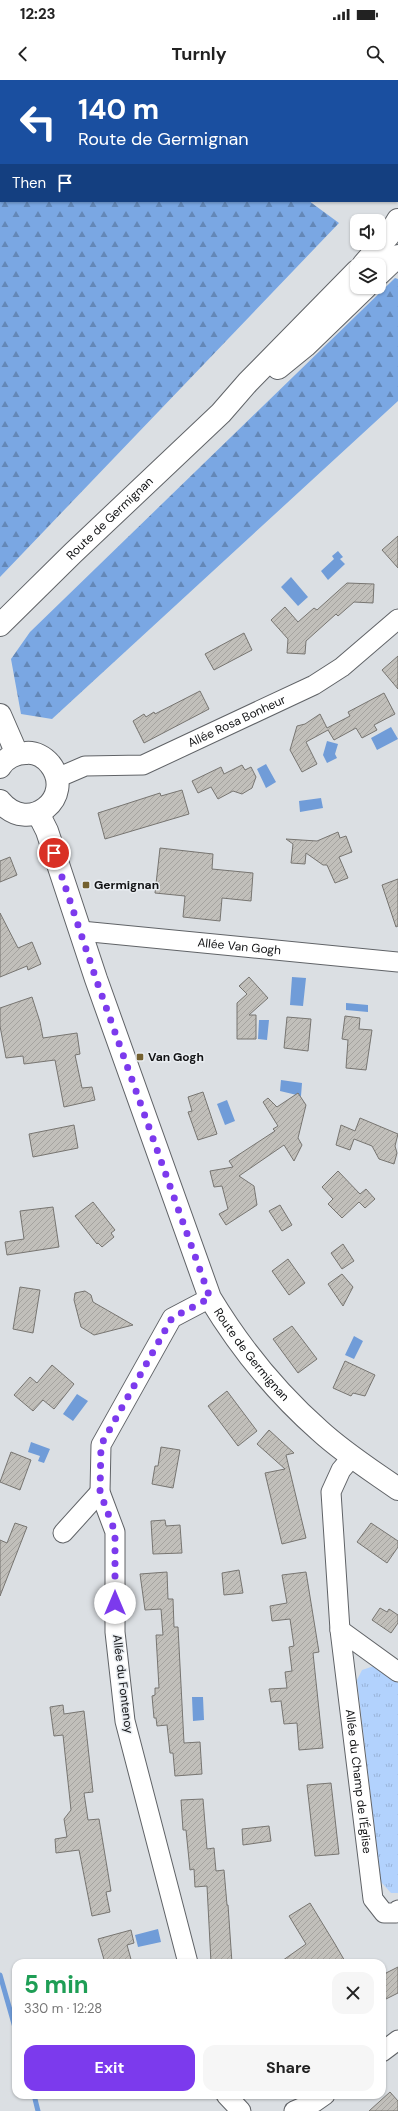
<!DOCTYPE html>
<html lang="en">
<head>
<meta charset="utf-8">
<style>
	body { margin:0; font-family:"DM Sans",sans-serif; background:#f6f6f6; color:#222; height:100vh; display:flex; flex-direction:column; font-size:15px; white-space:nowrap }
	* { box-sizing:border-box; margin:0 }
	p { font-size:13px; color:#767676 }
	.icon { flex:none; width:22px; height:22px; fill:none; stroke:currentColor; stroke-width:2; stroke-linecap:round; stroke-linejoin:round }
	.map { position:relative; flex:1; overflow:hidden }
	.sheet { position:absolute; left:12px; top:1879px; width:374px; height:140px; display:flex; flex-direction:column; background:#fff; border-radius:12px; box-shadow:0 1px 3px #0004 }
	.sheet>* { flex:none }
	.top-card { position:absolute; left:0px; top:0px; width:398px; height:122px; box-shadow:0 1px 3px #0004; background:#1a4fa0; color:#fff; overflow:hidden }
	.tools { position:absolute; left:350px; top:134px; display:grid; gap:8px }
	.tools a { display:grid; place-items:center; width:36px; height:36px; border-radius:8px; background:#fff; box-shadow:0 1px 3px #0004; font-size:20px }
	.pin { position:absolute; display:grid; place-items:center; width:34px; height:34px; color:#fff; margin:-17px; border:2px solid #fff; border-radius:50%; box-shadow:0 1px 4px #0007 }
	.me { position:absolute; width:44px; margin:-22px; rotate:0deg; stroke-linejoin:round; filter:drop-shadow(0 0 3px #0008) }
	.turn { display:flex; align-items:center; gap:14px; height:84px; padding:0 12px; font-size:18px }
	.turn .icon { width:52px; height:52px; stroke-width:2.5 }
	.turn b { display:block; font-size:28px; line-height:34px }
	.then { display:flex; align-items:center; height:38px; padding:0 12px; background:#0003; gap:8px; font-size:15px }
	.round { display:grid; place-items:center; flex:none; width:42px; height:42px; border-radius:12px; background:#f6f6f6 }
	.summary { display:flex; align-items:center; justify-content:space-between; height:68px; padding:0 12px }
	h1 { font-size:24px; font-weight:700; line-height:30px; color:#1e9e55 }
	.primary-button { display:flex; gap:8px; margin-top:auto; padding:8px 12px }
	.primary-button a { flex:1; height:46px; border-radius:12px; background:#7c3aed; color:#fff; font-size:16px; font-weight:700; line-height:46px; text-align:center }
	.primary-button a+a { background:#f6f6f6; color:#222 }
	.status { display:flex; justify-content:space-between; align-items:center; height:28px; padding:0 20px; background:#fff; direction:ltr }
	.status svg { height:11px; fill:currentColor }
	header { display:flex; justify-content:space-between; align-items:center; height:52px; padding:0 12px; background:#fff; font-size:18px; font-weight:700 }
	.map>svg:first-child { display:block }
</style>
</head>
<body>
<div class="status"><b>12:23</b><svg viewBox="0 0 49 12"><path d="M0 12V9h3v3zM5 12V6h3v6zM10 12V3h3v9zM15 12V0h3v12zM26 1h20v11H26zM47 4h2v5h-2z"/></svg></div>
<header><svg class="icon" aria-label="back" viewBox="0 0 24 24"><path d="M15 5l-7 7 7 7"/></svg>Turnly<svg class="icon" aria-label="search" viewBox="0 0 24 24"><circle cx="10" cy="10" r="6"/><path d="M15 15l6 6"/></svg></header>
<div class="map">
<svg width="398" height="2031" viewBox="0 0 398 2031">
	<defs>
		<pattern id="grass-tufts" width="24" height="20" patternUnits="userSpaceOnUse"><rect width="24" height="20" fill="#b2d2fd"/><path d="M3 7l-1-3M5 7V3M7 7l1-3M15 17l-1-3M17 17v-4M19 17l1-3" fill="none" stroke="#98b3d8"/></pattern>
		<pattern id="forest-firs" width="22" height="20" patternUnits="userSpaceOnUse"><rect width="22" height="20" fill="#7aa7e3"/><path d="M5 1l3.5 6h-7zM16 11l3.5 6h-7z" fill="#6387b7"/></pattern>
		<pattern id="building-hatch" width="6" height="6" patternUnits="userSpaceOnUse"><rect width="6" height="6" fill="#c1bfba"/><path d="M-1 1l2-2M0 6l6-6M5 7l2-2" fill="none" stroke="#a5a39f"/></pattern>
	</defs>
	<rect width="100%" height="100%" fill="#dbdfe3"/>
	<path fill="url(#grass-tufts)" d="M374,1586L398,1603V1813H391L381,1802L357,1600L362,1590Z"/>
	<path fill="url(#forest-firs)" d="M0,0L147,1H1V121H309L339,143L0,497Z
		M395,198L398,199V321L52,639L21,634L11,579L30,552Z"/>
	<path fill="#709cd8" d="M338,471L343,477L340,479L345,484L328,500L321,491L334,479L332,476Z
		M291,497L308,517L298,526L281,507Z
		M391,647L398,659L377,670L371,658Z
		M327,661L338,664L335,674L337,678L327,683L323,675Z
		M266,684L276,702L266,708L257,689Z
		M321,718L323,728L300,732L299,721Z
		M292,897L306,898L303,926L290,925Z
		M346,923L368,925V932L346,930Z
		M259,940H269L267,960L258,959Z
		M281,1000L302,1003L301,1016L280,1011Z
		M227,1020L235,1041L225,1045L217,1024Z
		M354,1256L363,1261L354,1279L345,1275Z
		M77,1314L88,1321L73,1341L63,1334Z
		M31,1362L50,1369L44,1383L38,1381L40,1376L28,1372Z
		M192,1617H203L204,1640L193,1641Z
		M158,1849L161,1862L138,1867L135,1855Z"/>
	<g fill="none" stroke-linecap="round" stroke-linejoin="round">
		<path stroke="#709cd8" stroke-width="5" d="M232,0L233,1
			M0,1895L16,1951
			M34,2015L38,2031"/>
	</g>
	<path fill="url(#building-hatch)" stroke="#777571" d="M398,456V488L382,470Z
		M347,503L374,504L373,523L354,522L338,536L336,534L306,561L305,574L287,573L288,559L271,540L285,527L298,542L314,528L317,530Z
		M244,553L252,570L214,590L205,574Z
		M398,576V609L382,590Z
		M200,611L209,629L144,663L133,641L144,634L146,637L154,632L155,634Z
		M384,613L395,634L374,645L377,650L362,658L356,648L334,660L328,650L306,662L317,684L302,692L290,670L297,646L305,644L320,634L327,648L350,636L348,632Z
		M242,685L245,690L251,687L256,697L252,708L242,714L233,711L218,719L211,707L198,713L192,701L221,687L224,694Z
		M182,710L189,734L105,759L98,733L160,713L161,716Z
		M338,752L340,758L346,756L352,772L339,777L348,798L335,803L327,785H323L306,773L305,784L291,783L293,764L286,759L317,761Z
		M160,768L213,774L212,789L253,793L251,821L222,818L220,841L183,837L185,816L155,813Z
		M10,777L17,795L0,802V781Z
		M398,799V846L396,847L382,805Z
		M0,833L18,868L32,862L41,884L28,890L27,886L0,897Z
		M249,897L268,918L249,935H256V959H237V923L247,914L239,906Z
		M32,917L40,942L43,958L77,953L80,974L75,975L82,1008L92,1007L95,1020L64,1027L55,980L24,984L23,976L6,978L0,946V928Z
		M345,936L360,938L359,949L372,950L366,990L346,988L348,960L342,959Z
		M287,937L311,939L308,971L284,968Z
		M203,1012L217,1054L198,1060L188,1032L192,1031L188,1017Z
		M298,1013L306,1025L298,1058L302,1065L294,1081L284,1065L239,1096L254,1106L257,1125L226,1145L219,1134L228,1129L222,1106L214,1107L210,1091L233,1087L229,1081L275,1051L273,1049L278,1046L263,1022L268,1018L277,1027Z
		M360,1038L398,1054L395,1066L397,1073L394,1084L379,1079L372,1066L354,1059L350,1070L336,1065L341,1045L355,1051Z
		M74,1045L78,1068L33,1077L29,1054Z
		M338,1091L360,1114L366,1109L375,1119L365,1128L359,1122L342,1138L328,1124L333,1119L322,1107Z
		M93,1122L115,1150L111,1153L114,1157L102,1167L98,1163L97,1164L75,1136Z
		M280,1125L292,1145L282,1151L269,1131Z
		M53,1127L59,1167L7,1175L5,1162L24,1159L20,1131Z
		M343,1164L354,1181L342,1189L331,1173Z
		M288,1179L305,1203L289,1215L272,1191Z
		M342,1194L353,1207L343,1226L328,1204Z
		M20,1207L40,1210L33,1253L13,1249Z
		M85,1211L91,1215L93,1222L133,1245L94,1255L81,1247L74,1220L75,1213Z
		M292,1246L317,1279L298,1293L273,1259Z
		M345,1281L375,1295L365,1316L353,1313L351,1316L333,1308Z
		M52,1285L74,1304L54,1329L43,1320L33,1331L14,1315L30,1297L37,1303Z
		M227,1311L257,1351L238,1366L208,1326Z
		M269,1350L294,1373L286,1375L306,1458L282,1464L265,1393L285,1389L257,1364Z
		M161,1367L180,1370L173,1408L152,1404L155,1386H158Z
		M11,1372L31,1380L20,1410L0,1402Z
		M165,1440L166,1446L180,1445L182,1473L153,1474L151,1441Z
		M15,1443L27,1447L0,1516V1460L7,1463Z
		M371,1443L398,1461V1467L387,1483L357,1462Z
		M239,1490L243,1513L224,1515L222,1493Z
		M167,1492L168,1519H173L174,1547H178L184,1663L200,1662L202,1694L175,1696L173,1673H170L167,1645L157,1646L156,1638H154L152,1616L155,1615V1608H159L156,1555H163L161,1529L145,1530L140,1494Z
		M306,1492L319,1572L313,1573L323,1668L299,1670L297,1643L284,1644L281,1621L271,1622L269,1609L287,1608L285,1592L292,1591L289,1567L294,1566L290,1539L272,1541L270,1526L287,1523L282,1495Z
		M380,1528L387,1532L389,1529L398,1535V1543L391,1553L372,1540Z
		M63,1625L64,1634L84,1631L93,1712L84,1713L88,1740L99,1739L111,1811L106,1812L110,1832L92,1836L79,1770L56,1773L55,1759L67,1757L64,1739L71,1730L63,1655L54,1656L50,1627Z
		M331,1703L339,1774L315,1776L307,1705Z
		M203,1719L207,1769L214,1768L216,1791L224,1790L227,1825H228L232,1883H211L207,1806L195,1807L194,1789L190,1790L186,1750H183L181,1720Z
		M269,1746L271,1761L243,1765L242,1749Z
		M310,1823L335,1864L346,1883H279L306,1864L289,1836Z
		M131,1850L134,1863L127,1865L132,1883H105L98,1859Z
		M398,1887V1913L382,1921V1895Z
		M390,2012L398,2021V2031H369Z"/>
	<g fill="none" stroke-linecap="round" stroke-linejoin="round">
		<defs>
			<g id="minor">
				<path id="s1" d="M57,698L85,686L143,685L314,605L342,587L398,539"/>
				<path id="s2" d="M81,851L398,882"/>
				<path id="s3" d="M352,1377L341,1390L331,1412L340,1550L373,1819L384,1833H396L398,1830"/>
				<path d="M63,1453L100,1412"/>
				<path d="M340,1550L398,1592"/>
				<path d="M188,1883L125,1641L115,1552V1452L100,1412L101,1365L172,1238L210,1218"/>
				<path d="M382,1972L398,1960"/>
				<path d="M226,2015L241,2031"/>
				<path d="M294,2031L315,2022L325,2015"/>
			</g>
			<g id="tertiary">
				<path d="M363,185L389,155L398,140"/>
				<path d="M379,194L398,176"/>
				<path d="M278,288L305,266L366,207"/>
				<path id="s4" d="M0,545L73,473L221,333L248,302L357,191"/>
				<path d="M0,635L17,674"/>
				<path d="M0,687C5,678 16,673 26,673C35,672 44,677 50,684C76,717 29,756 0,721"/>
				<path id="s5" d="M38,733L47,751L96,899L210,1218C239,1266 278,1314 320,1351C344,1373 371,1390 398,1409"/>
			</g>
			<path id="primary" d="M269,0L270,1
				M299,0L301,1
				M397,62L398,63
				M397,96L398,98"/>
		</defs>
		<use href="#minor" stroke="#606367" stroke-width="21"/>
		<use href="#tertiary" stroke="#606367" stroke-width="24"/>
		<use href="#primary" stroke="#bcbdbd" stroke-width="24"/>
		<use href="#minor" stroke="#fff" stroke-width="19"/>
		<use href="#tertiary" stroke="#fff" stroke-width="22"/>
		<use href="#primary" stroke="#afcdf4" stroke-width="22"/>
	</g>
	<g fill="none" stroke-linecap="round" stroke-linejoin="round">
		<path stroke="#7c3aed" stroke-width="7" stroke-dasharray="0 12.6" d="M54,773L96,899L210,1218L172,1238L101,1365L100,1412L115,1452V1523"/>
	</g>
	<g fill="#746130" stroke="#e8ecf0" stroke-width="1.5">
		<rect x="82" y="801" width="8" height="8" rx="2"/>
		<rect x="136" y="973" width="8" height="8" rx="2"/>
	</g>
	<g text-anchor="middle" stroke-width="3" stroke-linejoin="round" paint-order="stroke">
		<g font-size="12" fill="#111214" stroke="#e8ecf0">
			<text dy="4" stroke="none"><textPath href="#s4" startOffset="153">Route de Germignan</textPath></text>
			<text dy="4" stroke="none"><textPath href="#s1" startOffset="192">Allée Rosa Bonheur</textPath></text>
			<text dy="4" stroke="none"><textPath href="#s2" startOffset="159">Allée Van Gogh</textPath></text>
			<text dy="4" stroke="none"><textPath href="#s5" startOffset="585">Route de Germignan</textPath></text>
			<text transform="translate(123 1604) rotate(83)" y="4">Allée du Fontenoy</text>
			<text dy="4" stroke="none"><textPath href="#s3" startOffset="332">Allée du Champ de l'Église</textPath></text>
		</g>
		<g font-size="12" font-weight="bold" fill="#111214" stroke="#e8ecf0" text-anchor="start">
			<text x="94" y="809">Germignan</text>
			<text x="148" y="981">Van Gogh</text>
		</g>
	</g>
</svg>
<div class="tools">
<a><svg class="icon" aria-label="sound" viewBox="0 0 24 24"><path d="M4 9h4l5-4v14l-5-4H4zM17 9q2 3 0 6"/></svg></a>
<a><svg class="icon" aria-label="layers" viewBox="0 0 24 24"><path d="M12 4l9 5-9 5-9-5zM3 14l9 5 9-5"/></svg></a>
</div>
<div class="pin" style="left:54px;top:773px;background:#d93025"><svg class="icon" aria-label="arrive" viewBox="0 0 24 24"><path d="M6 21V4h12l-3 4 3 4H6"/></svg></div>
<svg class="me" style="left:115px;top:1523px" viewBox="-20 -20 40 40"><circle r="19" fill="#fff"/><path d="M0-13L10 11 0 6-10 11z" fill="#7c3aed"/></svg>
<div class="top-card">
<div class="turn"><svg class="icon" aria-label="left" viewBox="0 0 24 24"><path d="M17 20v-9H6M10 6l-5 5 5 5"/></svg><div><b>140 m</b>Route de Germignan</div></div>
<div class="then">Then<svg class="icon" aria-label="arrive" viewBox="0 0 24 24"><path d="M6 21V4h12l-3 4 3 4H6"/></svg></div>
</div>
<section class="sheet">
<div class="summary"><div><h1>5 min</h1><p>330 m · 12:28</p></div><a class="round"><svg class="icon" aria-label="close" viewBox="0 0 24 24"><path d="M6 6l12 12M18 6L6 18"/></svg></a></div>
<div class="primary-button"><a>Exit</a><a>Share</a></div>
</section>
</div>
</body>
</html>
